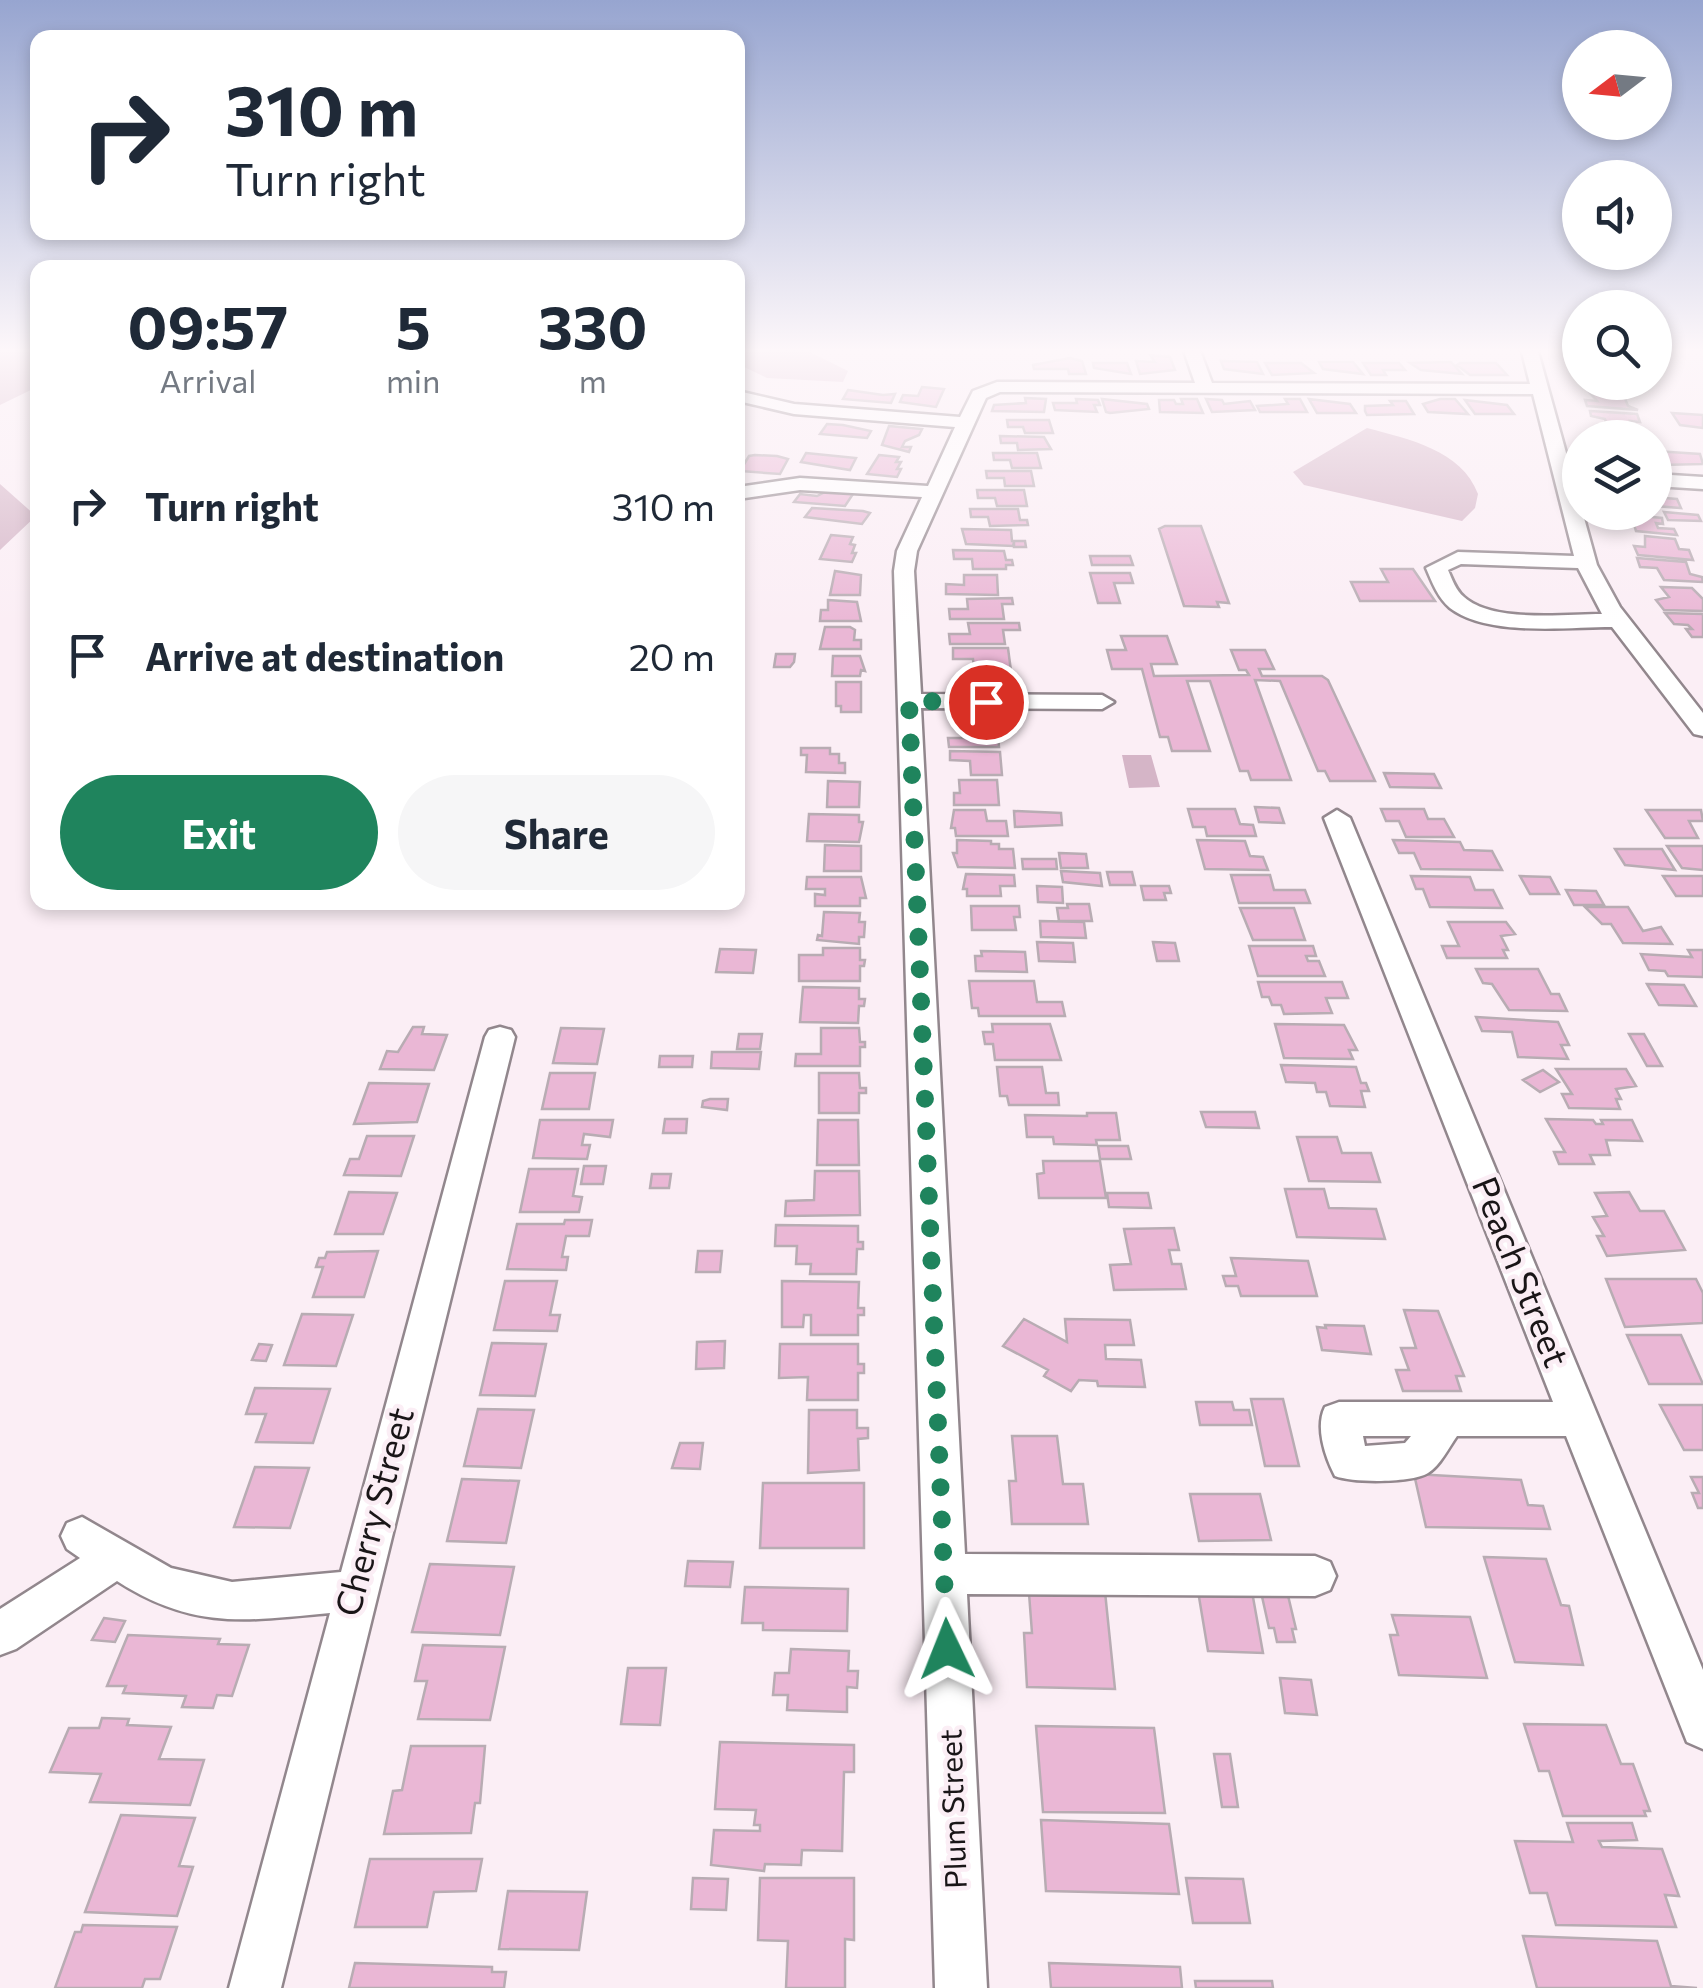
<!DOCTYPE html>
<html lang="en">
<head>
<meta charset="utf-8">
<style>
	body { margin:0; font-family:Commissioner,sans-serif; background:#f6f6f7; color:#1f2937; height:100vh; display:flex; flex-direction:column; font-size:38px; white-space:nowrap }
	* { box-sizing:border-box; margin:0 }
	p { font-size:32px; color:#747a83 }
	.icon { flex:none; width:55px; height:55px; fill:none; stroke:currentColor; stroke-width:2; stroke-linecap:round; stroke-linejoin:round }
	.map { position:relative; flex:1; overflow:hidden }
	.details { position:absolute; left:30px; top:260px; width:715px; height:650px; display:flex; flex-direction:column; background:#fff; border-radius:20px; box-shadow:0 5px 15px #0003 }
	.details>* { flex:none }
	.hud { position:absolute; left:30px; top:30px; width:715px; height:210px; border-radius:20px; box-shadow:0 5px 15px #0003; background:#fff; color:#1f2937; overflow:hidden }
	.needle { width:65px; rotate:254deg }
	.tools { position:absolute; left:1562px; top:30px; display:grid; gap:20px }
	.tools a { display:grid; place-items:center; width:110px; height:110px; border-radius:50%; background:#fff; box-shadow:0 5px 15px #0003; font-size:50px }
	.pin { position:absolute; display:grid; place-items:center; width:85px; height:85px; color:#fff; margin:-42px; border:5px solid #fff; border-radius:50%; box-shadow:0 2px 10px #0007 }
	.me { position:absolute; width:110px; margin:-55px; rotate:358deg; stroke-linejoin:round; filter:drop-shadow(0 0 8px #0008) }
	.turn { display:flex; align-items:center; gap:35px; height:210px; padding:0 30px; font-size:45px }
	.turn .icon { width:130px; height:130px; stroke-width:2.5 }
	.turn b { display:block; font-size:70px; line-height:85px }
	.eta { display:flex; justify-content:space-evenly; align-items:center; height:170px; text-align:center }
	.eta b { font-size:60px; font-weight:700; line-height:70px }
	.button { display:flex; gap:20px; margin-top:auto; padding:20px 30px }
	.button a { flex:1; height:115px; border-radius:60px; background:#1f845d; color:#fff; font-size:40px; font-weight:700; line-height:115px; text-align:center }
	.button a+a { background:#f6f6f7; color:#1f2937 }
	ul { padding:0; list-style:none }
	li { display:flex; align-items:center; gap:30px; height:150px; padding:0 30px }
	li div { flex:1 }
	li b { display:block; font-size:38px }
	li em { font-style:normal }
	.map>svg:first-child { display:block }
</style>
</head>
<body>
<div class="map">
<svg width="1703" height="1988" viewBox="0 0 1703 1988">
	<rect width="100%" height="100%" fill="#fbeef5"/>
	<path fill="#d5b5c7" d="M0,348H38L37,387L0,405Z
		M738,348H802L848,371L843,382L767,378L738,364Z
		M1367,428C1408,439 1462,450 1478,494L1475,508L1462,521L1304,485L1293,472Z
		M0,484L36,516L0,550Z
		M1122,755H1151L1160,787L1129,788Z"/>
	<path fill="#eab7d5" stroke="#b8acb3" stroke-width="2.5" d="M1150,355L1170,357L1175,370L1140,374L1136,361L1155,362Z
		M1070,358L1082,361L1086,374H1069L1068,369H1034L1033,365Z
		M1221,361L1257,362L1263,374L1224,369Z
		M1319,362H1353L1363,374L1323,369Z
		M1451,362L1462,374L1421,370L1410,363Z
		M1093,363H1127L1131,374L1094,368Z
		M1265,363H1301L1314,373L1272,375Z
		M1363,363H1399L1405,370H1383L1386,375H1371Z
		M1460,363H1496L1507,375H1470L1457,365Z
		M1620,382L1624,394L1590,391L1588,387L1593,385L1580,382Z
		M922,387L944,389L936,407L900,402L903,395L918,396Z
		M848,390L883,395L895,394L891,403L843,399Z
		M1590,393L1624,396L1628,406L1638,410L1587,406L1585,400L1597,401Z
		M1025,398L1046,399L1044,412L992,411L994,405L1026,403Z
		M1076,399L1098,400L1100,405H1094L1097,412L1055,410L1053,403H1077Z
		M1102,399L1147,404L1149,409L1110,413L1106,412Z
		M1181,399H1197L1203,413L1160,412L1159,400H1174L1176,404H1183Z
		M1206,399L1222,400L1224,404L1250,401L1255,410L1212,412Z
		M1285,399H1300L1307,412H1260L1257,406L1288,404Z
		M1309,399L1350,404L1356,413H1317Z
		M1440,399H1455L1468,414L1428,412L1423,404Z
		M1465,400L1507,405L1514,414H1475Z
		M1390,401H1406L1414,414L1367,415L1365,411V406L1393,405Z
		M1590,411L1637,414L1640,422L1630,421L1633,428L1607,426L1605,419L1591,416Z
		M1672,413L1703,415V428L1680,425Z
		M1007,420H1049L1053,433H1025L1023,427H1008Z
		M827,424L843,425L871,431L867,438L820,434Z
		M889,426L922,429L919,435L905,441L902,447H911L909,452L882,445Z
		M1000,436L1044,437L1051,449L1018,450L1017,443H1001Z
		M1655,451L1700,454L1703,464L1660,465Z
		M806,453L856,458L850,470L801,462Z
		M993,453H1037L1041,468H1012L1010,460H994Z
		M755,455L777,456L788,459L780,474L740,471L749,456Z
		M879,455L899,457L896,462H901L897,469H901L897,477L867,474Z
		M986,471H1031L1034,486H1005L1004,478H987Z
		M1655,489L1661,490L1665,498L1677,499L1681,508L1655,506Z
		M977,490H1024L1027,506H997L995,498H978Z
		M827,491L853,494L845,506L794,502L800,494L817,496Z
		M812,508L863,511L870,513L862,524L805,517Z
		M970,509H1018L1020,520H1027L1028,525L990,526L988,517H971Z
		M1664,512L1698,515L1701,521L1668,520Z
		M1631,515L1662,518L1663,524L1656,523L1658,528L1674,529L1677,535L1636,531Z
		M1165,526H1201L1229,603L1217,602L1219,607L1184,606L1159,529Z
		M962,529L1011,530L1012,541H1025L1026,547H1014V542L1013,546L966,544Z
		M831,535L853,537L850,544L855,545L852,553H856L852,562L820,559Z
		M1645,536L1675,539L1679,549L1689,550L1693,560L1638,555L1634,546L1645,547Z
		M953,550L1004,551L1006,560H1012L1013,565H1006V569H973L972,559H954Z
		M1090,556H1130L1133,565H1092Z
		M1637,558L1686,562L1690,574L1702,577L1703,582L1664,580L1657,568L1640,567Z
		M1381,569H1413L1435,601H1360L1351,582H1388Z
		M835,571L861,575L860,595H830Z
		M1090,573H1130L1133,583H1114L1120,603H1098Z
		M964,575H997L998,595L946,594V584L964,585Z
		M1661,587L1692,588L1703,599V611L1664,610L1656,600L1669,597Z
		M1012,598L1013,604H1002L1004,619H950L949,609H968L967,599Z
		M828,600L857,602L861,621H820L821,610H828Z
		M1665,613L1703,614V637H1692L1686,629H1692L1688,625L1674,624Z
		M968,623H1019L1020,630H1003L1005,644H950L949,634H970Z
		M825,627H850L855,630L854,640H861V649H820Z
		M1121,636H1167L1177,664H1151L1154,676L1249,675L1246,670H1239L1231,650H1265L1274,669H1259L1262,676H1322L1328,680L1375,781H1330L1325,771H1318L1280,681L1255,680L1291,780H1251L1248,771H1240L1210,681H1187L1210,751H1172L1168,737H1160L1142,669H1112L1107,650H1126Z
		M953,648H1008L1011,671L974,670L973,659H953Z
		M776,654H795L794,662L790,667H774Z
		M833,656H860L865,671L861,670L860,676H832Z
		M836,682H861V712H841V706H836Z
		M967,725H997L999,747H949L948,738H964Z
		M801,748H830V754H839V763H845V773L806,772L807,755H801Z
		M950,751L1000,752L1002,775H971L970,761L950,760Z
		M1384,773L1434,774L1441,788L1390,787Z
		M959,780H997L999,805H954V793H960Z
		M828,781L860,782L859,807H827Z
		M1255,807L1279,808L1284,823L1259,822Z
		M1188,809H1235L1240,824L1253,825L1256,836H1207L1205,827H1193Z
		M1381,809H1424L1428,819H1444L1454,837H1406L1399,821H1386Z
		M954,810H985L987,821H1006L1008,836H956L955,828H951Z
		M1646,810H1701L1703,821H1689L1698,838H1665Z
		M1014,811L1061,813L1062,825L1015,827Z
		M809,814L859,815V822H863L859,842L807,841Z
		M957,840L991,841V844H999V849H1013L1015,868L958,867L953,853H957Z
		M1197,840L1245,841L1250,856L1263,857L1268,870L1205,869Z
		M1393,840L1460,842L1464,850L1492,851L1502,870L1421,869L1414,853H1399Z
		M825,845L861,846V871H824Z
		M1667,846H1703V870L1682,868Z
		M1615,849H1662L1675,870L1625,865Z
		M1059,853L1086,854L1088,868H1061Z
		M1022,859H1056L1057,869H1023Z
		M1061,871L1100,873L1102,886L1063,882Z
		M1107,872H1132L1135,885H1110Z
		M966,874L1014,875L1015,886H1000L1001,896H967V889H963Z
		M1231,875H1270L1274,890H1305L1310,903H1239Z
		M1411,876L1470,877L1475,890H1493L1502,908L1430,907L1423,889H1416Z
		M1520,876L1550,877L1559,894H1530Z
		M1663,876H1703V896H1676Z
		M807,877H861L866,898H860V906H815V894L825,895V889H806Z
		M1037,886L1062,887L1063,903L1038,902Z
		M1141,886H1169L1171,893H1164L1166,900H1144Z
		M1566,890L1596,891L1604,905H1574Z
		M1067,904H1089L1092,921H1059L1057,908H1068Z
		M971,906H1019L1020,917H1014L1016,930H972Z
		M1585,907H1628L1643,931L1661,927L1672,944L1623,943L1611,924H1602Z
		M1240,908H1294L1305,940H1253Z
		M824,912L860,913L859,922H865L864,937H859V944L817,940L818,935L822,936Z
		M1040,921L1084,922L1086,938L1041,937Z
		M1448,922H1506L1515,934L1501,936L1508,950H1503L1507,958H1447L1442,946H1459Z
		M1037,942L1073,943L1075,962L1039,961Z
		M1153,942L1175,943L1179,961H1157Z
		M1249,946H1313L1316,956H1306L1308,961H1319L1325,976H1258Z
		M823,948H860V960H865L864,966H860V981H799V955H823Z
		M720,949L756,950L753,973L716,972Z
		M1688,950H1703V977L1668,976L1665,971L1649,970L1641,954L1692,957Z
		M981,951L1025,952L1027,972L976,971L975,956H982Z
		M1476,969H1538L1551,994H1559L1567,1011L1509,1010L1492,984L1483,983Z
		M969,981H1034L1037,1002H1062L1065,1016H979L978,1008H972Z
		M1258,982H1342L1348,998H1326L1332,1013L1284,1014L1281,1005H1272L1269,997H1262Z
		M1647,984L1684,985L1696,1006L1659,1005Z
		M803,987L859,988V999H865L864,1006H859L858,1023L800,1022Z
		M1476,1017L1558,1022L1569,1045H1561L1568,1059L1518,1057L1512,1032L1482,1031Z
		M992,1024H1050L1061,1060H995L993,1044H985L983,1032H993Z
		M1275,1024L1344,1025L1357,1050H1349L1353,1059L1284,1058Z
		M413,1027H424L422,1034L447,1035L434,1070L380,1069L387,1051L398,1052Z
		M561,1028L604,1029L597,1064L553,1063Z
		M821,1028H859L860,1042H865V1047H860V1066H795L796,1054H821Z
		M739,1034H762L760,1049H737Z
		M1629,1034H1644L1662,1066H1647Z
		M712,1052H761L759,1069L711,1068Z
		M660,1056H693L692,1067H659Z
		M1281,1065L1356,1067L1361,1083H1366L1369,1091H1361L1365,1107L1330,1106L1326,1092H1317L1315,1083L1286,1082Z
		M997,1067H1042L1046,1093H1058L1059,1105H1009L1007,1096H1000Z
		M1556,1069H1626L1636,1086L1616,1089L1621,1099H1616L1620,1109L1569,1108L1562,1094H1572Z
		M1543,1070L1559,1082L1540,1092L1523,1080Z
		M550,1073H595L589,1109H542Z
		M819,1073H859L860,1088H866V1093H859V1113H819Z
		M369,1083L429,1084L417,1122L354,1124Z
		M710,1099H728L727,1110L702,1107L703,1101Z
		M1201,1112H1255L1259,1128L1206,1127Z
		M1087,1113H1116L1120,1140H1096L1097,1145L1054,1144L1053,1137H1027L1025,1115L1087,1116Z
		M665,1119H687L686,1133H663Z
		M1546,1119L1593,1120L1596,1124H1603L1601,1120H1632L1642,1141L1606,1140L1610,1155H1590L1594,1164H1559L1554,1152H1565Z
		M540,1120H613L610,1137L584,1134L582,1145H590L587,1159L533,1158Z
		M818,1120H858L859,1165H817Z
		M367,1136H414L401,1176L344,1175L350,1159H359Z
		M1297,1137H1337L1342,1153H1371L1380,1182L1309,1181Z
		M1098,1146H1128L1131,1159H1100Z
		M1043,1161H1100L1106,1198H1039L1037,1174L1044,1173Z
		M584,1166H606L603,1184H581Z
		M529,1169H578L573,1196L582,1197L579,1212H520Z
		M815,1171H859L860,1215L785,1216L786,1201L814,1200Z
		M652,1174H671L669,1188H650Z
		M1285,1189H1324L1329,1208L1376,1209L1385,1239L1297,1237Z
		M349,1192L397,1193L383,1234H335Z
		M1629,1192L1640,1211H1664L1685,1250L1607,1256L1597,1236H1604L1593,1217L1607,1216L1595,1193Z
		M1107,1193H1148L1151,1208L1109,1207Z
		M565,1220H592L589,1236H566L562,1257H568L566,1270L507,1269L517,1224H564Z
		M776,1225L858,1226V1242H863V1249H857L856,1274H810L811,1264H796L797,1246H775Z
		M1174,1228L1179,1250H1169L1172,1264H1181L1186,1289L1114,1290L1110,1265L1131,1264L1124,1229Z
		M378,1251L364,1297H313L323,1267H316L319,1258H325L327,1252Z
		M698,1251H722L720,1272H696Z
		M1231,1258L1308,1261L1317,1296H1241L1238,1286H1226L1223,1276H1236Z
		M1606,1279H1696L1703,1293V1323L1625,1327Z
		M505,1281H557L550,1315H560L557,1331L494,1330Z
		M782,1281L859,1282L858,1308H864V1315H858V1335H811V1315H804L803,1327H782Z
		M1404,1310L1438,1311L1464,1376H1456L1461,1391H1403L1396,1370H1409L1401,1348H1416Z
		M302,1314L353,1315L336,1366L284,1365Z
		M1024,1319L1067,1342L1065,1319L1130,1320L1134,1345H1105L1106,1359L1141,1360L1145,1387L1098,1386L1097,1381L1079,1380L1071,1391L1044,1376L1048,1370L1003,1346Z
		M1325,1325L1364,1326L1371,1354L1322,1350L1317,1327L1326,1328Z
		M1627,1335H1681L1703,1384H1649Z
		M725,1341L724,1368L696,1369L697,1342Z
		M492,1343L546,1344L535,1396L480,1395Z
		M259,1344L272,1345L266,1361L252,1360Z
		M780,1344H858V1364H864V1373H858V1400H807L808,1377L779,1378Z
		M255,1388L330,1389L313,1443L256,1442L266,1414H246Z
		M1251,1399H1283L1299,1466H1265Z
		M1196,1402H1232L1234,1410H1249L1252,1425H1200Z
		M1660,1405H1703V1450H1684Z
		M478,1409L534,1410L521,1468L464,1466Z
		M809,1410H857V1428H868V1438L858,1439L859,1470L808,1473Z
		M1012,1436H1057L1063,1484H1083L1088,1524H1012L1009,1481H1016Z
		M680,1443H703L700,1469L672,1468Z
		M255,1467L309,1468L290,1528L234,1527Z
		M1414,1474L1521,1480L1528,1505L1543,1506L1550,1529L1426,1527Z
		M1691,1477H1703V1508H1698L1692,1493H1699Z
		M462,1479L519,1481L506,1543L447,1541Z
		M763,1483H864V1548H760Z
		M1190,1494H1260L1271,1540L1199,1541Z
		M1484,1557L1546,1559L1561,1605L1569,1606L1583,1665L1515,1662Z
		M688,1561L733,1562L730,1587L685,1586Z
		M430,1564L514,1567L500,1635L412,1632Z
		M1028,1580L1104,1582L1115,1689L1027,1687L1024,1633H1032Z
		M1259,1583H1285L1296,1629H1292L1295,1642H1277L1274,1628H1269Z
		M1197,1585L1251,1586L1263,1653L1208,1651Z
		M745,1587L848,1589L847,1631L763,1630V1623H742Z
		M1392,1615L1470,1617L1487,1678L1399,1675L1390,1635H1398Z
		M104,1618L125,1621L115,1642L92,1640Z
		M128,1635L220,1639L218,1644L249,1645L232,1696L217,1695L213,1708L182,1707L186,1696L123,1693L126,1686H107Z
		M423,1645L505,1647L490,1720L418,1719L427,1681H415Z
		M791,1649L849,1651L848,1671H858L857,1688L847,1687V1712L787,1710L788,1695H773L775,1673H789Z
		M628,1668H666L660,1725L621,1724Z
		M1280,1678L1311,1680L1317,1715L1285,1713Z
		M102,1718L129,1719L127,1725L171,1727L159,1759L204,1760L190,1805L90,1802L101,1774L50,1772L69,1728H99Z
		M1524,1724L1606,1725L1621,1764H1633L1650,1811H1644L1646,1816H1563L1549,1771H1539Z
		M1036,1726L1154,1728L1165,1813L1043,1812Z
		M720,1742L854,1745V1772H844L842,1851L802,1850L801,1865L765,1864L764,1871L711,1865L714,1830L760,1831V1825H754L756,1810L715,1809Z
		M411,1746H485L480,1803H475L471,1833L384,1834L393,1791L402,1790Z
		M1214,1754H1230L1238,1807H1222Z
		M121,1815L195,1818L179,1866L193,1867L177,1916L85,1912Z
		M1041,1820L1169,1824L1179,1894L1046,1891Z
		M1567,1823H1632L1637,1840L1599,1841L1602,1847L1662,1849L1679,1896L1665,1895L1676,1927L1556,1925L1547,1893H1530L1515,1841L1573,1842Z
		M370,1859H482L476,1891L434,1892L427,1927H355Z
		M693,1878L728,1879L726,1910L691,1909Z
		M760,1878H854V1940L845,1939V1988H786L788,1941L758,1940Z
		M1186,1878L1243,1879L1250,1923H1193Z
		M508,1891L587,1892L579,1950L499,1949Z
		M83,1925L177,1927L160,1979H145L142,1988H55L75,1932H81Z
		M1523,1936L1657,1941L1671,1986L1697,1988H1537Z
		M355,1963L492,1967V1972H506L504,1988H349Z
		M1049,1963L1180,1967L1182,1988H1051Z
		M1195,1981H1272L1273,1988H1196Z"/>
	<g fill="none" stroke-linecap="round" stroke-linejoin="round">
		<defs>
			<path id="minor" d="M1183,348H1199L1212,383L1530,384L1521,348H1537L1597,565L1620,607L1703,713V736L1694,734L1612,627C1567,627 1488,637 1450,608C1438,598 1432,582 1426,568L1458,552L1574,556L1533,394L1000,392L986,398L917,551L914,571L921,694L1102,695L1114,702L1102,709L921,708L965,1554L1315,1556L1330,1562L1336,1576L1330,1590L1315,1596L967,1594L987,1988H935L894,571L897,551L922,497L800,490L738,499V487L800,478L928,486L955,427L794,414L738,401V391L794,404L960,417L973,391L997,382L1195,383ZM1461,564L1578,568L1602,614C1565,614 1493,623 1464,597C1456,591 1452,579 1448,570Z
				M1655,474L1703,477V489L1655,486Z
				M1337,810L1350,818L1703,1670V1749L1687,1742L1566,1436H1457C1449,1447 1440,1466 1428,1473C1412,1483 1353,1483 1335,1476C1325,1457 1315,1427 1325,1407L1339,1402H1553L1324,818ZM1363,1436H1411L1405,1443L1365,1446Z
				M500,1027L511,1030L515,1037L281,1988H229L330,1613C245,1621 193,1630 117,1581L16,1649L0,1655V1609L80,1558L67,1549L61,1536L67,1523L82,1517L171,1568L232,1582L341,1572L485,1037L489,1030Z"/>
		</defs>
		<use href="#minor" stroke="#92878d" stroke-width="5"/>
		<use href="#minor" fill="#fff" fill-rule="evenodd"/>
	</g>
	<linearGradient id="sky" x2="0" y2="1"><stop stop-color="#97a5d0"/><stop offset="0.56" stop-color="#fdf7fa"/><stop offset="1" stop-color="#fdf7fa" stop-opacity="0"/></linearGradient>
	<rect width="1703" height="626" fill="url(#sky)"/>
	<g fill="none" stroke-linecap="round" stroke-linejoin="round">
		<path stroke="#1f845d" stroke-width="18" stroke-dasharray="0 32.4" d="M947,1649L909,701L986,702"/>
	</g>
	<g text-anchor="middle" stroke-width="9" stroke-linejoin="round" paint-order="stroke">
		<g font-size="30" fill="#191517" stroke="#fbeef5">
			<text transform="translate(954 1809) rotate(-92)" y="10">Plum Street</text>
		</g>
		<g font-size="35" fill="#191517" stroke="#fbeef5">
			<text transform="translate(1520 1272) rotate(68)" y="12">Peach Street</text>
			<text transform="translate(375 1512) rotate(-75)" y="12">Cherry Street</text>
		</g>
	</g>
</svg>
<div class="tools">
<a><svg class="needle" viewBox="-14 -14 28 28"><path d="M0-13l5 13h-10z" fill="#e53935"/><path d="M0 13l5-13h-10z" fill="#747a83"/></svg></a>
<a><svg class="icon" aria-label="sound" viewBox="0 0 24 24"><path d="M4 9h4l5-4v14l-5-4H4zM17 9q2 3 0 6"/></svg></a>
<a><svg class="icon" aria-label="search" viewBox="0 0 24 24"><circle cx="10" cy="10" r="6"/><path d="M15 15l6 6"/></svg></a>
<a><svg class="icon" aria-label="layers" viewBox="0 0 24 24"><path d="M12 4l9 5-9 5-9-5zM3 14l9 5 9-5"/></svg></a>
</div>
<div class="pin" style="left:986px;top:702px;background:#d93025"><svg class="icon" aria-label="arrive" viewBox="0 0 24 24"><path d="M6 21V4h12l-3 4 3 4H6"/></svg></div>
<svg class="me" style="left:947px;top:1649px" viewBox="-20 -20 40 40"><path d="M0-17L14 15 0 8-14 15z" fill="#1f845d" stroke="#fff" stroke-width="4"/></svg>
<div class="hud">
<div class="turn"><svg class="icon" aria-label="right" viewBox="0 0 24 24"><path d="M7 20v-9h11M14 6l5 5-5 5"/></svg><div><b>310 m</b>Turn right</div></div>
</div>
<section class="details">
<div class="eta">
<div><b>09:57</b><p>Arrival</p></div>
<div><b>5</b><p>min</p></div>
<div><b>330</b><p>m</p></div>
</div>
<ul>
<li><svg class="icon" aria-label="right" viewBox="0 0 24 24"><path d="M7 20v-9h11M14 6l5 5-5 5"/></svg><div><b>Turn right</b></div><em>310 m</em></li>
<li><svg class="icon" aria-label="arrive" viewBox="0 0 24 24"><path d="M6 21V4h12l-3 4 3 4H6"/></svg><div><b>Arrive at destination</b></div><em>20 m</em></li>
</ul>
<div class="button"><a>Exit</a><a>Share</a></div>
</section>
</div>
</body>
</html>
